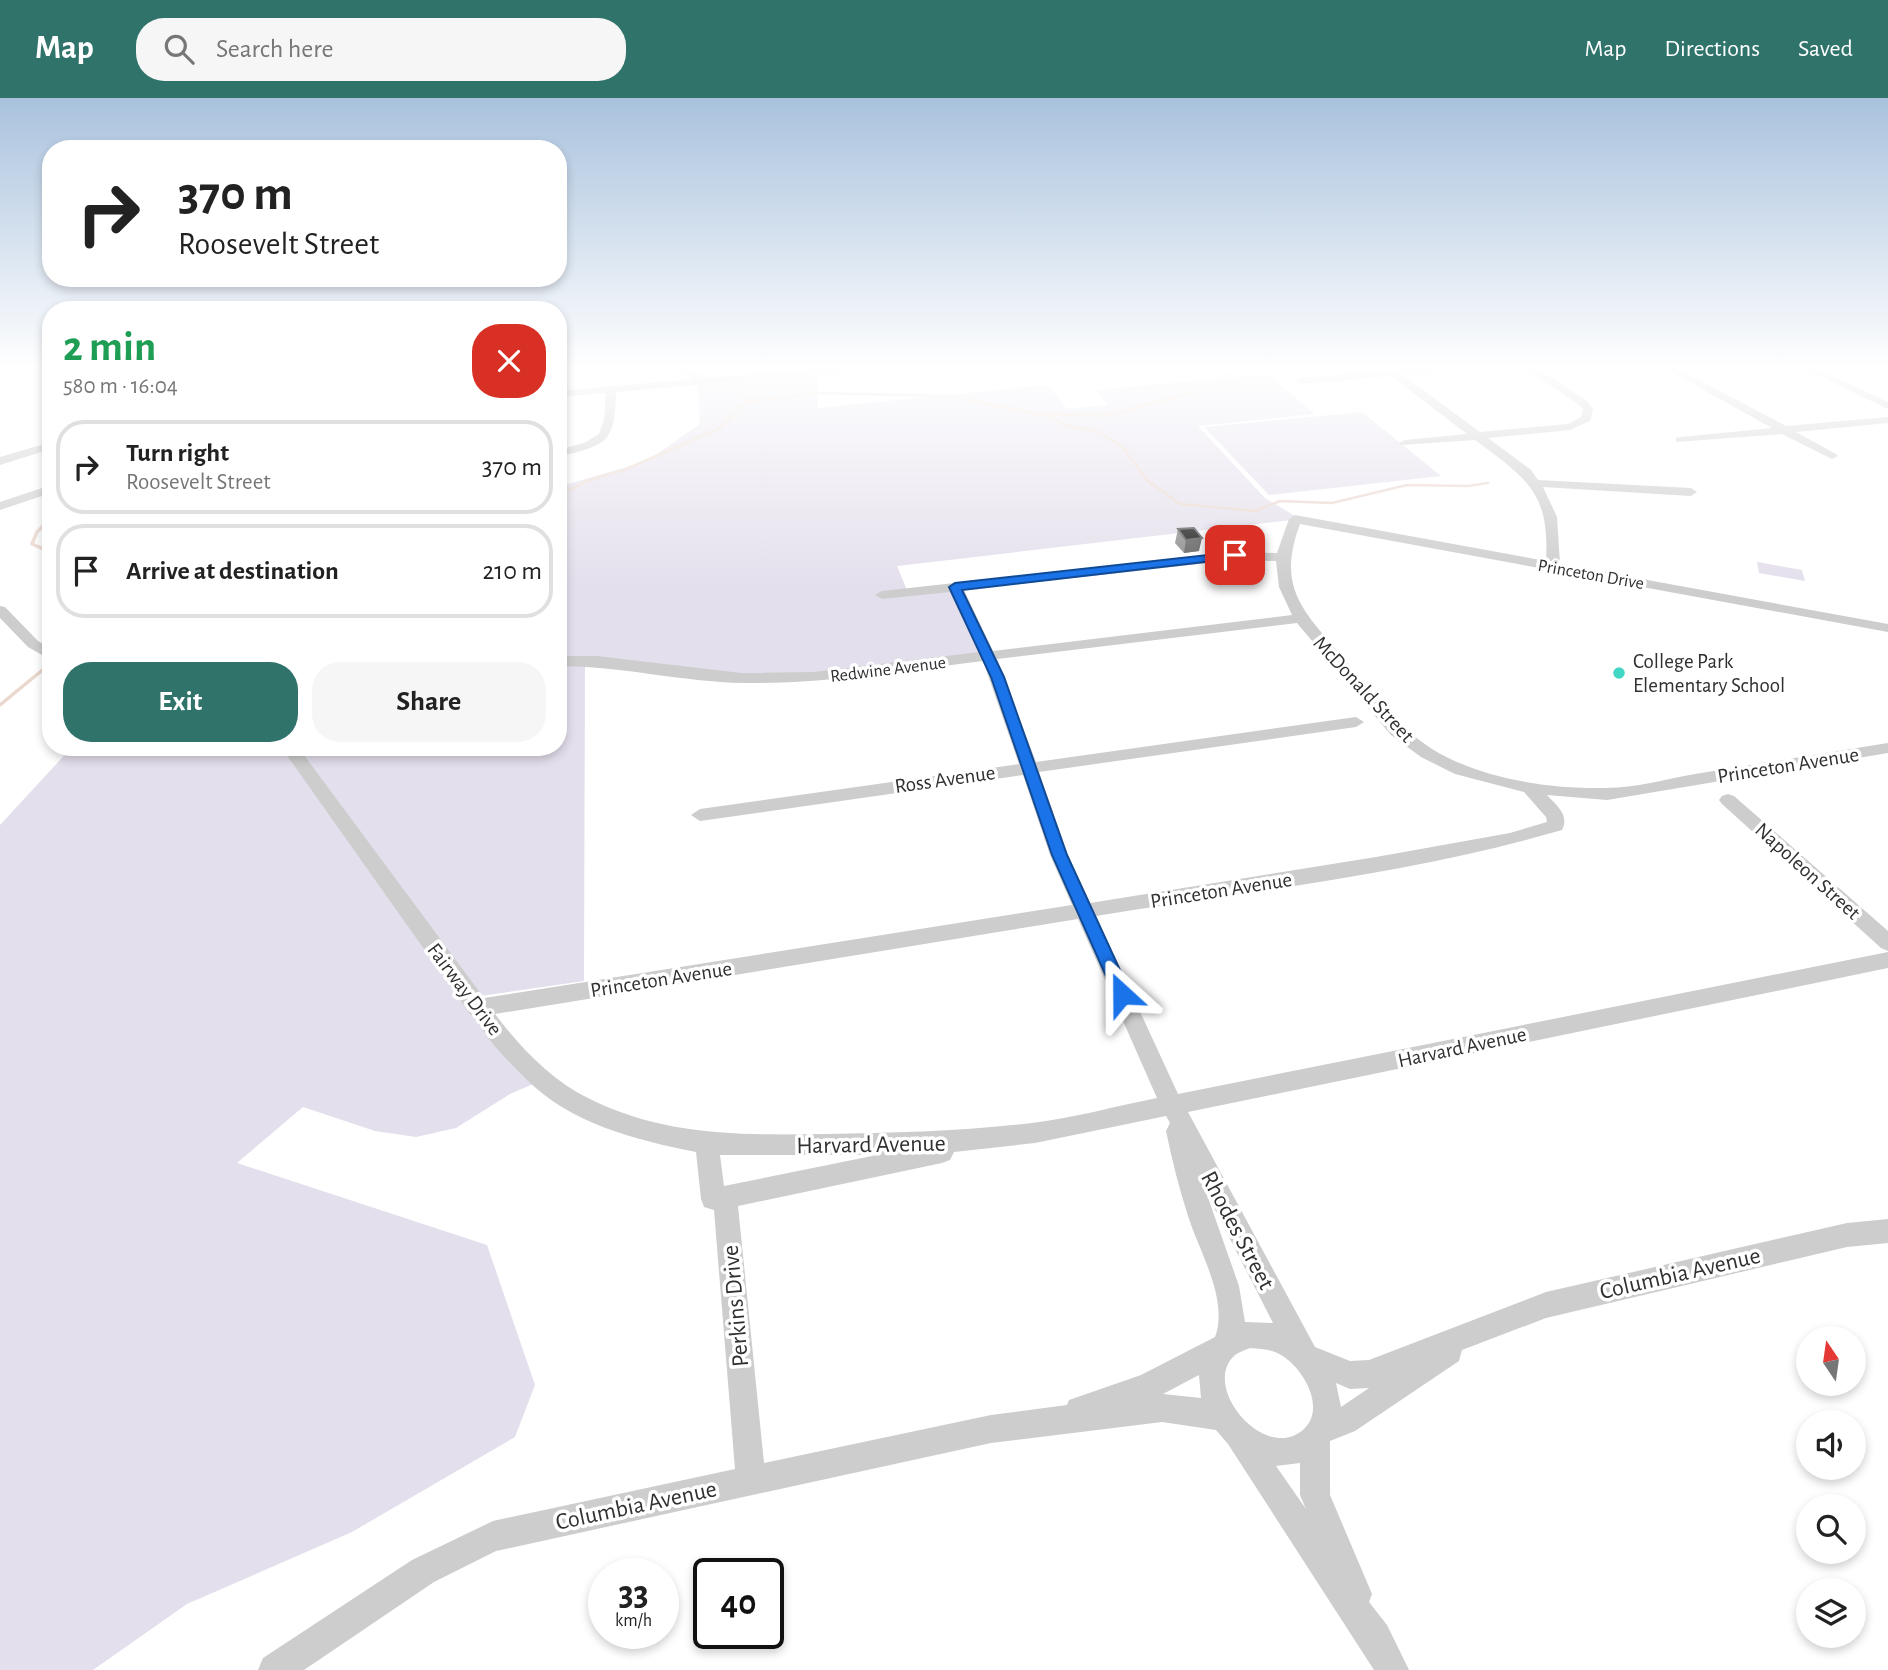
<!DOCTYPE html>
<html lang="en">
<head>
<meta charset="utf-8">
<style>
	body { margin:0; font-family:"Alegreya Sans",sans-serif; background:#f6f6f6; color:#222; height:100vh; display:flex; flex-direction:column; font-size:26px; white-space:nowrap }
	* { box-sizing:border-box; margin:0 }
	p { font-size:23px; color:#767676 }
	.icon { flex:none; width:38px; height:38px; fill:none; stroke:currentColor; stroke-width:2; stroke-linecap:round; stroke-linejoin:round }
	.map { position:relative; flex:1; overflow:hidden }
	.sheet { position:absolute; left:42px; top:203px; width:525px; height:455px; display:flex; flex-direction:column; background:#fff; border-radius:28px; box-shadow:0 4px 10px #0003 }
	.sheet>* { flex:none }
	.guide { position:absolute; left:42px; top:42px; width:525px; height:147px; border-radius:28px; box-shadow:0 4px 10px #0003; background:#fff; color:#222; overflow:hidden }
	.needle { width:46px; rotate:347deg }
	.buttons { position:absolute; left:1796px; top:1228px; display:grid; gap:14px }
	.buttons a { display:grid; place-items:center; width:70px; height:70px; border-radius:50%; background:#fff; box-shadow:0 4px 10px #0003; font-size:35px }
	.speed { position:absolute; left:588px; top:1460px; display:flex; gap:14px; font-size:35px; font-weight:700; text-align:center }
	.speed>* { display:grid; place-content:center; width:91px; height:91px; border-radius:50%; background:#fff; box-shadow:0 4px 10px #0003; line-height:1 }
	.speed small { font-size:18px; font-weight:400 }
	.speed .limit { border:4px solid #111; border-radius:10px; background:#fff; color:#111 }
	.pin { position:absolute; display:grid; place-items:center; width:60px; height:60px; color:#fff; margin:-30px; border-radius:14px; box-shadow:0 4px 10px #0006 }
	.me { position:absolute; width:77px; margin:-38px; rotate:336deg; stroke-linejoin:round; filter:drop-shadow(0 0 5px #0008) }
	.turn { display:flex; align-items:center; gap:24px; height:147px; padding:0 21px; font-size:32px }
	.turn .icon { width:91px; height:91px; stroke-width:2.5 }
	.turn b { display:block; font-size:49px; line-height:60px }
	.round { display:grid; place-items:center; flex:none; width:74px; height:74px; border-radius:28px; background:#f6f6f6 }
	.head { display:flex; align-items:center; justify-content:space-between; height:119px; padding:0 21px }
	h1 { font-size:42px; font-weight:700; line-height:52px; color:#1e9e55 }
	.button { display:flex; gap:14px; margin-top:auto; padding:14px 21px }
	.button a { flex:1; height:80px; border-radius:28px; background:#30736b; color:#fff; font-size:28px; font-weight:700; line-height:80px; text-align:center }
	.button a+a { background:#f6f6f6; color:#222 }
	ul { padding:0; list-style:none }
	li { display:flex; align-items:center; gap:21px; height:94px; margin:0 14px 10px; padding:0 7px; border:4px solid #e0e0e0; border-radius:28px }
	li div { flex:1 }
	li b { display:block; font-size:26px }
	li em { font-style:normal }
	header { display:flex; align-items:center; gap:42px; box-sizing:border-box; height:98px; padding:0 35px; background:#30736b; color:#fff }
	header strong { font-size:33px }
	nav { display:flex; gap:38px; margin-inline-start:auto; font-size:24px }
	.search { width:490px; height:63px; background:#f6f6f6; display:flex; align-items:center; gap:18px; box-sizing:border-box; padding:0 24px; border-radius:28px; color:#767676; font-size:26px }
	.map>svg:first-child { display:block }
</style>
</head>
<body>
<header>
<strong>Map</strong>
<div class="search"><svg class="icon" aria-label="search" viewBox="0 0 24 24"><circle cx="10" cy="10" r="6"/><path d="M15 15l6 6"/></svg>Search here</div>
<nav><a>Map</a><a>Directions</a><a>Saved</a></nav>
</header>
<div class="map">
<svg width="1888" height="1572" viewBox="0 0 1888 1572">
	<rect width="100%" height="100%" fill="#fff"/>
	<path fill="#e4dfec" d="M817,274L818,310L1048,287L1067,311L1108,307L1096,292L1267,276L1315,316L1198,328L1265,400L1300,421L897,468L909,497L954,491L986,560L815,577L747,578L585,564L584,883L481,898L540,983L510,996L456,1030L416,1039L375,1033L303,1009L237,1065L487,1147L535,1287L515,1339L352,1434L187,1506L93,1572H0V727L72,649H558V389L647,363L700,326L697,282Z
		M1362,314L1441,378L1269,397L1204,329Z
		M1757,464L1802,472L1805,483L1759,475Z"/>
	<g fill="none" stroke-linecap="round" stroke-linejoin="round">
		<path stroke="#ead7cd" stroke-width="2.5" d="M732,269L738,292L751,302
			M1051,317L1064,327L1098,334L1114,343L1124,351L1148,383L1180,406L1255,413L1280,403L1332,405L1407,387L1468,388L1488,385
			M558,398L589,382L624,372L718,331L746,304L819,295L947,298L1037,316L1105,318L1193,295L1239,270
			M48,422L51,419"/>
		<path stroke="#ead7cd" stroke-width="3.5" d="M50,421L37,434L32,446L51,454
			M0,607L51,565"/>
		<path fill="#cdcdcd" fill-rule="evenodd" d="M670,269H683L707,280L832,269H869L864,272L616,294C615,346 606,347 558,359V352L584,345L599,336L604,322L606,295L558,299V293L694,281Z
			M1381,269L1395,271L1458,269L1453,272L1403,277L1480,334L1568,326L1581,319L1583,311L1578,306L1523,269H1535L1586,302L1593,311L1590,323L1570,332L1488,340L1531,372L1538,382L1691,390L1697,394L1691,398L1543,389L1557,419L1560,466L1888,526V534L1300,426C1277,488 1301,511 1340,556C1369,589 1395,627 1432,651C1481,681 1549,691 1606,690C1635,690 1666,681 1695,676C1759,666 1824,655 1888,645V655L1607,702L1547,697C1556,707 1570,717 1562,732C1411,776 1251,793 1096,818L1178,996L1888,854V870L1188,1014L1315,1249L1350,1263L1369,1262L1546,1194L1847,1125L1888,1121V1145L1847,1149L1546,1220L1462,1252L1459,1263L1355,1333L1330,1343V1397L1372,1496L1369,1504L1387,1527L1409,1572H1374L1228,1346L1216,1332L1162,1324L991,1345L496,1453L434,1484L304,1572H258L263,1560L412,1462L493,1423L735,1371L714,1112L704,1109L701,1101L696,1054C636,1042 571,1026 526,981C515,970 503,958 493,946C485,936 479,925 470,916L281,649H298L484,900L1072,807L1050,757L1023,677L700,723L691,717L700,711L1019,666L983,563C903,573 824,586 744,585C682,584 621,568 558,568V558H597L741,575L814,574L979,554L950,494L882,501L875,497L882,493L1235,454L1277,455L1289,421L1295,417L1546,463C1550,394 1526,380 1475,342L1401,347L1399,345L1405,342L1467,336L1391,278L1300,286L1295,283L1300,280L1384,272ZM1235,462L1276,463L1279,489L1292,517L993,553L964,492ZM1297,525L1391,637L1421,659L1455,676L1524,694L1546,719L1547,724L1510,735L1376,759L1090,805L1068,757L1039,674L1356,629L1364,624L1356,619L1036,664L997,561ZM1078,821L1157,1000C1116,1008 1074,1020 1032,1025C964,1033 895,1035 826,1036C743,1037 665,1039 588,1000C551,982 520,949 495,916ZM1166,1018L1170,1025L1166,1033C1172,1062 1179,1090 1188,1118C1199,1153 1229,1202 1215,1239L1141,1277L1069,1302L1067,1307L991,1317L764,1365L738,1108L942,1065L950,1062L954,1054L1035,1045ZM720,1057H877L724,1088ZM1206,1094L1273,1225L1245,1224L1239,1188ZM1250,1250C1261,1251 1271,1251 1281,1257C1302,1269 1326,1308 1305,1330C1267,1368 1199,1289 1235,1257C1239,1254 1245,1252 1250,1250ZM1199,1277L1201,1300L1163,1296ZM1336,1285L1350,1291L1369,1290L1341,1309ZM1300,1365V1397L1306,1411L1276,1368Z
			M1662,269H1674L1786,328L1888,319V325L1796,334L1836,356L1838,358L1832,361L1782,336L1676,344V340L1680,339L1772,330Z
			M1800,269H1813L1888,304V311Z
			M51,344V351L0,367V359Z
			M51,387V395L0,412V404Z
			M0,508L5,509L38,543L51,551V562L28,549L0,520Z
			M1728,696L1734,698L1888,833V853L1881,850L1722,706L1719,702L1722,698Z"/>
	</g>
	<path fill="#8b8b8b" d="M1178,431L1199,453L1184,455L1175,445Z"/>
	<path fill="#5d5d5d" d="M1202,440L1199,453L1184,455L1186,442Z"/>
	<path fill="#171717" stroke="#5d5d5d" stroke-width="2" d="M1194,430L1202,440L1186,442L1178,431Z"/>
	<linearGradient id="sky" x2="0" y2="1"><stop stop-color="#a9c2dd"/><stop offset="0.55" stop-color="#fff"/><stop offset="1" stop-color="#fff" stop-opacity="0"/></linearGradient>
	<rect width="1888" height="489" fill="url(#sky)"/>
	<path fill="#1a73e8" stroke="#114b97" stroke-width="2" d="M1235,454L1240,457L1239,460L962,492L1004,579L1067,757L1131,896L1128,901H1116L1114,896L1052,757L991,579L949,489L955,485Z"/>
	<circle fill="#42d7c5" stroke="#fff" stroke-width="2.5" cx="1619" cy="575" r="7"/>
	<g text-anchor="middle" stroke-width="7" stroke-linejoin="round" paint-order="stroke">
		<g font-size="18" fill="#303030" stroke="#fff">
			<text transform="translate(1591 476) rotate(10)" y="6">Princeton Drive</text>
			<text transform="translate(888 571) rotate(-7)" y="6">Redwine Avenue</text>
		</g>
		<g font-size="21" fill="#303030" stroke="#fff" text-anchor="start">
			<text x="1633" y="570">College Park<tspan x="1633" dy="24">Elementary School</tspan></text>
		</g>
		<g font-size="21" fill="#303030" stroke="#fff">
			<text transform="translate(1364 591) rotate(47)" y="7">McDonald Street</text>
			<text transform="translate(1788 667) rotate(-9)" y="7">Princeton Avenue</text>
			<text transform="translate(945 681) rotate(-8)" y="7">Ross Avenue</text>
			<text transform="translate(1808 773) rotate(42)" y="7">Napoleon Street</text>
			<text transform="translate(1221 792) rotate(-9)" y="7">Princeton Avenue</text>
			<text transform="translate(661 881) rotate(-9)" y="7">Princeton Avenue</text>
			<text transform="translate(465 891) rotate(53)" y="7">Fairway Drive</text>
			<text transform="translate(1462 949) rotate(-12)" y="7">Harvard Avenue</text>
		</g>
		<g font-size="24" fill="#303030" stroke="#fff">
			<text transform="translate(871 1046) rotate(-1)" y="8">Harvard Avenue</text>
			<text transform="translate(1238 1132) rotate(62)" y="8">Rhodes Street</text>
			<text transform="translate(1680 1175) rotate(-13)" y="8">Columbia Avenue</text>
			<text transform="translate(735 1208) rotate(-95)" y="8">Perkins Drive</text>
			<text transform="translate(636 1407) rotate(-12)" y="8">Columbia Avenue</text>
		</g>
	</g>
</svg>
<div class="buttons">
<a><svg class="needle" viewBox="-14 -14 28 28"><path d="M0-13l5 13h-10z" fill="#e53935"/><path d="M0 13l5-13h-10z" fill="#767676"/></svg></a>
<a><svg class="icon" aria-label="sound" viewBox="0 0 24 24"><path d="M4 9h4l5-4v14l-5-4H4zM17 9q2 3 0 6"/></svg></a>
<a><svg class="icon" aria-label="search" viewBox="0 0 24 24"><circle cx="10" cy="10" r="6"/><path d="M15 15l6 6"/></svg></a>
<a><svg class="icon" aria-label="layers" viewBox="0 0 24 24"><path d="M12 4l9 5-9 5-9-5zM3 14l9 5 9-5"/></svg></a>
</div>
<div class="speed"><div>33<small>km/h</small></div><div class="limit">40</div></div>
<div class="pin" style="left:1235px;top:457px;background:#d93025"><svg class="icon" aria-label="arrive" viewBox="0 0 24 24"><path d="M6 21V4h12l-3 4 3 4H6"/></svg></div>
<svg class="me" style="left:1122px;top:896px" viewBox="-20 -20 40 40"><path d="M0-17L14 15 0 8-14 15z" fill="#1a73e8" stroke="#fff" stroke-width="4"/></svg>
<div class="guide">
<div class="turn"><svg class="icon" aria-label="right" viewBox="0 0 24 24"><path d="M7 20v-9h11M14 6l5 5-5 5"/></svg><div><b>370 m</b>Roosevelt Street</div></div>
</div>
<section class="sheet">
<div class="head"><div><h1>2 min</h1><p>580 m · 16:04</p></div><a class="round" style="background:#d93025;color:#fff"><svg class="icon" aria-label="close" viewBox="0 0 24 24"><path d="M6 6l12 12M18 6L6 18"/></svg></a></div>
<ul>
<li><svg class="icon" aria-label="right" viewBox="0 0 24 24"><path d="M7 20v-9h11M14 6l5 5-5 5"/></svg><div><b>Turn right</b><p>Roosevelt Street</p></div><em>370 m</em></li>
<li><svg class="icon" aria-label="arrive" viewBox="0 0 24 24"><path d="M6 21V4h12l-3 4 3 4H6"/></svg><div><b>Arrive at destination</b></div><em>210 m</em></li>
</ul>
<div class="button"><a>Exit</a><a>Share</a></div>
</section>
</div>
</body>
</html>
